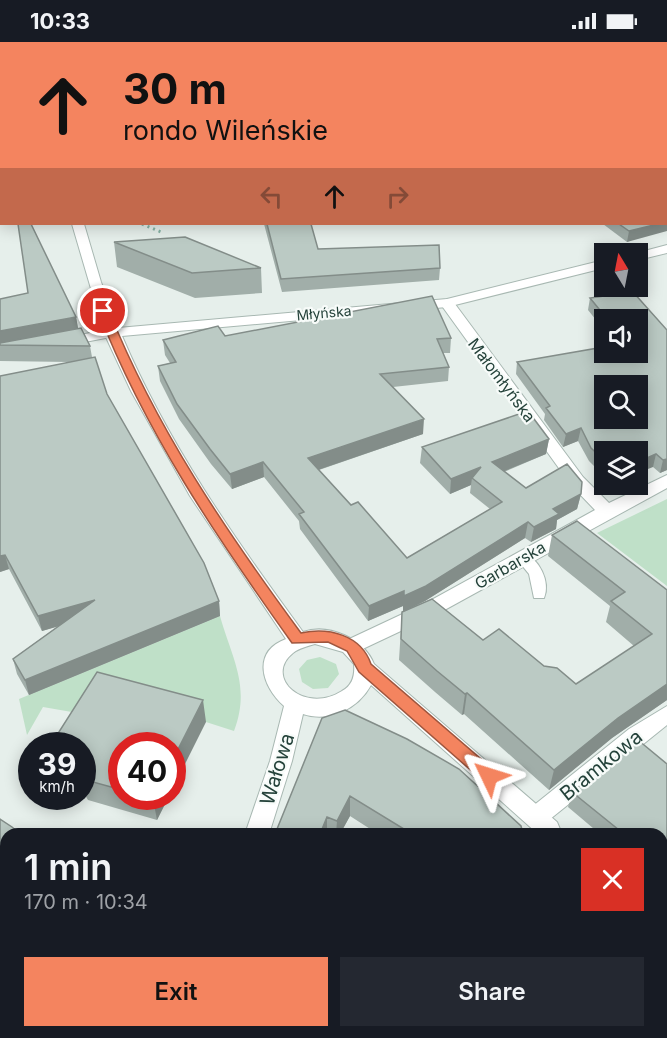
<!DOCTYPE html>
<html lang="en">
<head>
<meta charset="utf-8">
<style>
	body { margin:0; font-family:Inter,sans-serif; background:#242831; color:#f1f3f6; height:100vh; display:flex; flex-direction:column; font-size:22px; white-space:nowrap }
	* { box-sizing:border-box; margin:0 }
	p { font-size:20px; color:#9ea1a6 }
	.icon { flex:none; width:33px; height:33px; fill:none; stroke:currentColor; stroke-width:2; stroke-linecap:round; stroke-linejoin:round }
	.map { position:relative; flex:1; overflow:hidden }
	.panel { position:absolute; left:0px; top:786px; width:668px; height:210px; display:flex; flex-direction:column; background:#171b24; border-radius:18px 18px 0 0; box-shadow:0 3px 15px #0003 }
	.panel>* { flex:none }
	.top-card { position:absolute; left:0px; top:0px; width:668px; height:183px; box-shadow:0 3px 15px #0003; background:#f4845f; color:#111; overflow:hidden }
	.needle { width:39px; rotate:350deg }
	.controls { position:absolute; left:594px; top:201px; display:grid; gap:12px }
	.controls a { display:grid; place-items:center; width:54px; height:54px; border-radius:0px; background:#171b24; box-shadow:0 3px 15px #0003; font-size:30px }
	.speed { position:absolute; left:18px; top:690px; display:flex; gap:12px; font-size:30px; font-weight:700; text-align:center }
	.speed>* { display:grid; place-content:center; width:78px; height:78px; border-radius:50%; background:#171b24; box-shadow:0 3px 15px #0003; line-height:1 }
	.speed small { font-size:15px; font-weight:400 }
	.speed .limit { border:9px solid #d22; background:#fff; color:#111 }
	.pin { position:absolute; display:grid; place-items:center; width:51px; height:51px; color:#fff; margin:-26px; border:3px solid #fff; border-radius:50%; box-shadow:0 2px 6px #0007 }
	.me { position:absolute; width:66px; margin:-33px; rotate:311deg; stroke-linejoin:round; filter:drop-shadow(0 0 4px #0008) }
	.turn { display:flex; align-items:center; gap:21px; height:126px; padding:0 24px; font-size:27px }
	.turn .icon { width:78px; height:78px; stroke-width:2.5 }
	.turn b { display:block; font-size:42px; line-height:51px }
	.lanes { display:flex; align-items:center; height:57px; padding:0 24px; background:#0003; justify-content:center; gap:30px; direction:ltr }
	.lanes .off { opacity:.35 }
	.round { display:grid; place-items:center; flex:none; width:63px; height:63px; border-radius:0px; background:#242831 }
	.overview { display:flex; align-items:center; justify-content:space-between; height:102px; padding:0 24px }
	h1 { font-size:36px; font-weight:600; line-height:45px }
	.action { display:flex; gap:12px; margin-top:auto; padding:12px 24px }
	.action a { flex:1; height:69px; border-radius:0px; background:#f4845f; color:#111; font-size:24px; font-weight:600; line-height:69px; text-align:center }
	.action a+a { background:#242831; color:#f1f3f6 }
	.status { display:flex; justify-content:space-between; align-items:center; height:42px; padding:0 30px; background:#171b24; direction:ltr }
	.status svg { height:16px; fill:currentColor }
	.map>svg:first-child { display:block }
</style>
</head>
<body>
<div class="status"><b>10:33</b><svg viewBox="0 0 49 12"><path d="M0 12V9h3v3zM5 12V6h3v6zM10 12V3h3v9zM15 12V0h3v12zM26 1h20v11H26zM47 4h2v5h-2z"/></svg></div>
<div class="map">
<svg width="667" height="996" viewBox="0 0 667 996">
	<rect width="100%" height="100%" fill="#e6efeb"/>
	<path fill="#bfe0c8" d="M667,457V544L597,491Z
		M220,574C232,617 251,644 234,689L206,680L89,673L43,665L27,693L19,657Z
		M320,615L336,622L339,632L328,646L313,647L302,640L299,627L307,618Z
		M209,990H442L441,996H207Z"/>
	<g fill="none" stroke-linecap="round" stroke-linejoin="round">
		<path fill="#8ec9d4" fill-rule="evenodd" d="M382,0L391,2H384Z
			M666,50H667V54H666Z"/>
		<defs>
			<path id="service" d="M523,511C539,516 551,540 544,556H534L529,532L516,516Z"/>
			<path id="pedestrian" d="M662,885L667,887V914L662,912Z"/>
			<path id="minor" d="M0,19H2V25H0Z
				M447,257L452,258L583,435L609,461L667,433V446L439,571L352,612L345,609L342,604L345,599L426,561L595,468L571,443L442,264L440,261Z
				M111,287L116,288L118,291L116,294L64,304L57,300L64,296Z
				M667,664V683L544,782L536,785L528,782L525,775L528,768L629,687Z"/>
			<path id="tertiary" d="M72,182H84L101,240L118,286L447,257L604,218V226L447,265L122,294C168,402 234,496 303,590C329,581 364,597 374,622L557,780L562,792H538L371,643C358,667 329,681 303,672L292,719L269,792H245L270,719L284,664C262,645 251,610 286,597L190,454L131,349L104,291ZM315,602L343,610L354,622C355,633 353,643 342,649C304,673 263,635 293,611C299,606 308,604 315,602Z
				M667,203V211L638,218V212H633Z
				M163,990H189L187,996H161Z
				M464,990H490L489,996H463Z"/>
		</defs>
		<use href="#service" stroke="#a8b8b2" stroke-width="2"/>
		<use href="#pedestrian" stroke="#a8b8b2" stroke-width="2"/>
		<use href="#minor" stroke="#a8b8b2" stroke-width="2"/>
		<use href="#tertiary" stroke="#a8b8b2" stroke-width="2"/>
		<path stroke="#86b3a5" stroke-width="3" stroke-dasharray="2 4" stroke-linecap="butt" d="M142,182L161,190"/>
		<use href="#service" fill="#fff" fill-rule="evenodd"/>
		<use href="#pedestrian" fill="#fff" fill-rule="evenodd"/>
		<use href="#minor" fill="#fff" fill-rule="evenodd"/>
		<use href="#tertiary" fill="#fff" fill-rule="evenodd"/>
	</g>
	<path fill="#a1aea9" d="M50,0H309L311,2H50Z
		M264,182H311L318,207L440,226L439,238L282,250Z
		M603,182H666L627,200Z
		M114,200L261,226L262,251L195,256L117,225Z
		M590,256L667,288V428L660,431L653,425L604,410V434L589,419L578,399L563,405L544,378L545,372L516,332L517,320L638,310V278H604V288L588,268Z
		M0,257L76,275L78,287L90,304L92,315L107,352L219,559L220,574L29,653L17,632L13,617L58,584L42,589L9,527L0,530L69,320L0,319Z
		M225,294L451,296L450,311H443L449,325L448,339L393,345L423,392L319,428L351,463L407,516L490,467L470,451L471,443L450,452L420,421L422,405L549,397L546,412L504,430L526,446L581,452L577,467L557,478L556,487L531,500L525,496L425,559L403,570V564L368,579L300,487L299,479L264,435L232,447L211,422L179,377L160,339L158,324L170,321L165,313L163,298Z
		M552,493L667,548V658L612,696L549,748L464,672L462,673L435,650L399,618L402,570L483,598L544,624L576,642L634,604L606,580L610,564L548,514Z
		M322,676L523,792H378L350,774L340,792H275Z
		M206,680L122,704V754H169L157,778L88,758L82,748V704H60L57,693Z
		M667,722V847L662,842V792H600L568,765L572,750Z
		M0,777L6,792V848L0,844Z
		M121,990H139L137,996Z
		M597,990H662L667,996H603Z"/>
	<path fill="#838d89" d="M70,0H109V2H64Z
		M0,87L2,96V105L0,106Z
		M666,179H667V189L627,200L629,189L658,182H666Z
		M76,275L79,291L0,303V289Z
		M424,377L423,392L309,431L308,416Z
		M581,386L578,399L563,405L566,392Z
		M549,397L546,412L490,435L492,420Z
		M656,412L653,425L638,431V420Z
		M667,417V428L660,431L663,418Z
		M263,420L264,435L232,447L230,432Z
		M481,425L472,436L471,443L450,452L451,437Z
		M581,452L577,467L557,478L556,487L531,500L534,485L553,467Z
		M528,480L525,496L425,559L403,570V564L368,579L369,564Z
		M5,513L9,527L0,530V514Z
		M95,558L98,573L42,589L38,574Z
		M219,559L220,574L29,653L25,638Z
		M667,642V658L612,696L549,748L554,728L618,676Z
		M467,651L464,672L462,673L465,652Z
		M203,658L206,680L172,748V719Z
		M154,754H169L157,778L153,757Z
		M350,754V774L340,792H336L337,779Z
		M327,775V792H320Z
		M135,990H139L137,996Z"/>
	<path fill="#bbcac4" stroke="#838d89" stroke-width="1.5" fill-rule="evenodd" d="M109,0H309L311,2H109Z
		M667,95V179H666V96Z
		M18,182H31L76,275L0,289V257L28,251Z
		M267,182H311L318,207L439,203L440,226L281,237Z
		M619,182H658L629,189Z
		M185,195L261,226L192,231L114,200Z
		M633,250L667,288V417L663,418L656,412L638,420V410H604V418L591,406L581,386L566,392L546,366L550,364L517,320L604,305V310H638V278H608L590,256ZM604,344H638V376H604Z
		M432,254L451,296L437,297L449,325L380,332L424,377L308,416L351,463L358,460L407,516L502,460L472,436L481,425L451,437L422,405L528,369L549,397L492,420L526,446L567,422L582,440L581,452L553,467L559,472L534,485L528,480L426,544L404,554V549L369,564L299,472L304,470L263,420L230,432L210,407L177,362L158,324L176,320L163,298L218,284L225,294Z
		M81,286L90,304L0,303V301Z
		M95,315L107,352L204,521L219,559L25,638L13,617L95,558L38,574L5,513L0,514V334Z
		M577,479L667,548V642L618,676L554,728L467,651L465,652L437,629L401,597L402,570L432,557L483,598L499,587L544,624L557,626L576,642L652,592L611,559L625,550L552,493Z
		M97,630L203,658L172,719V704H122V748L82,737V704H63L57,693Z
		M345,668L407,697L459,727L521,784L523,792H412L350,754L337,779L327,775L320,792H275L322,676Z
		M638,698L667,722V827L662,823V792H624L572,750Z
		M144,754H154L153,757Z
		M0,777L12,785L20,792H6V843L0,839Z
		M662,930L667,935V996H629L623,990H662Z"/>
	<path fill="#f4845f" stroke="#9f563e" stroke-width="1.5" d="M99,267L109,269C156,386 226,489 301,591C329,585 361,593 371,622L495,729L497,734L495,739H483L359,630L347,609L328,600L292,601C217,496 145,390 98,269Z"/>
	<g text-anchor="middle" stroke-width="4.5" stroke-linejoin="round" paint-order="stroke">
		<g font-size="14" fill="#24423a" stroke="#f7fbf9">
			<text transform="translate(324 271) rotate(-5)" y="5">Młyńska</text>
		</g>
		<g font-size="16" fill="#24423a" stroke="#f7fbf9">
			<text transform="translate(502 338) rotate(53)" y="6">Małomłyńska</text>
			<text transform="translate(510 523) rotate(-30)" y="6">Garbarska</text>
		</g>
		<g font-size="20" fill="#24423a" stroke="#f7fbf9">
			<text transform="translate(601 723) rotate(-39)" y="7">Bramkowa</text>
			<text transform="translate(277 727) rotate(-73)" y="7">Wałowa</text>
		</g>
	</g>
</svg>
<div class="controls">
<a><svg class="needle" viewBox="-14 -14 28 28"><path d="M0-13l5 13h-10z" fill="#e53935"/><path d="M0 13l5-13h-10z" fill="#9ea1a6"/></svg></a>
<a><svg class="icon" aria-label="sound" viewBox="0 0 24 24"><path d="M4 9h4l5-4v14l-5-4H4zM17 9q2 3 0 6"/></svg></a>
<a><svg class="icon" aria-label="search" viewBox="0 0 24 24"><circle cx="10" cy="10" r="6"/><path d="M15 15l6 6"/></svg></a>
<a><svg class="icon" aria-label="layers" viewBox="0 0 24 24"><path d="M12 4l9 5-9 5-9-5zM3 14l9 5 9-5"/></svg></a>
</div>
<div class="speed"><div>39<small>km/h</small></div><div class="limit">40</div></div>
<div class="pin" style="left:103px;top:269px;background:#d93025"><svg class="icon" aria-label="arrive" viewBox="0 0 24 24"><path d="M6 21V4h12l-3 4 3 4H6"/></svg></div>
<svg class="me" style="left:489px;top:734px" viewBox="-20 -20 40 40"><path d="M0-17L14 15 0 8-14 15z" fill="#f4845f" stroke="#fff" stroke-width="4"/></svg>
<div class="top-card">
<div class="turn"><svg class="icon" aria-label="ahead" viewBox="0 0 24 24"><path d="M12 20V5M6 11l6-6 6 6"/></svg><div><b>30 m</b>rondo Wileńskie</div></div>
<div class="lanes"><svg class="icon off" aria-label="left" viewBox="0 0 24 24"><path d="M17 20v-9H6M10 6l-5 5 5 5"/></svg><svg class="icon" aria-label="ahead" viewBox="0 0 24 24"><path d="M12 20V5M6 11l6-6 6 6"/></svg><svg class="icon off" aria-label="right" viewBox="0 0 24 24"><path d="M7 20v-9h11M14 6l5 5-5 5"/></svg></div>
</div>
<section class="panel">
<div class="overview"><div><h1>1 min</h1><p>170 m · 10:34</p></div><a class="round" style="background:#d93025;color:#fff"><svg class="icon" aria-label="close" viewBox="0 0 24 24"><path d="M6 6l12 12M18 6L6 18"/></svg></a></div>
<div class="action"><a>Exit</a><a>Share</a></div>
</section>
</div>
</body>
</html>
